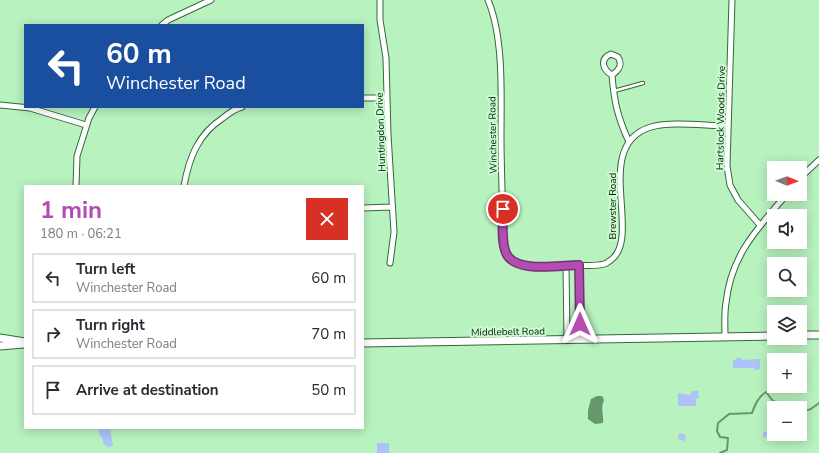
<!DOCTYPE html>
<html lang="en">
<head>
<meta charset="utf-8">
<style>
	body { margin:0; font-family:"Nunito Sans",sans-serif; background:#f7f7f7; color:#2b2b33; height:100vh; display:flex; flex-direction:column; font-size:15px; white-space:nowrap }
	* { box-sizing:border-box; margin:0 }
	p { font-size:13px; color:#7c7c81 }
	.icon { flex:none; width:22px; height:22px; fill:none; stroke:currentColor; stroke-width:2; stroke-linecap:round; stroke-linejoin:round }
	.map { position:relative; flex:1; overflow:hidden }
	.drawer { position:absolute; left:24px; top:185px; width:340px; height:244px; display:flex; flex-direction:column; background:#fff; border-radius:0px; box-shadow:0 2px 10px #0003 }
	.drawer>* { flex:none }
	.top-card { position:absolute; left:24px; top:24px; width:340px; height:84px; border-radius:0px; box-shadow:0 2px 10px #0003; background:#1a4fa0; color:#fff; overflow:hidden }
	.needle { width:26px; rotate:91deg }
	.tools { position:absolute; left:767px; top:161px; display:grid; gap:8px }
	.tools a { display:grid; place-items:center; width:40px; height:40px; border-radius:0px; background:#fff; box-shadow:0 2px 10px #0003; font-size:20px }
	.pin { position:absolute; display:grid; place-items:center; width:34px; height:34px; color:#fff; margin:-17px; border:2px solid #fff; border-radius:50%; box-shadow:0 1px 4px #0007 }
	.me { position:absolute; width:44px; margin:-22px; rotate:0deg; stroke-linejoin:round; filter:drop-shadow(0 0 3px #0008) }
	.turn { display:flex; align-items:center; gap:14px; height:84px; padding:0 16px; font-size:18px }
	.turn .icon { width:52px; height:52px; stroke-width:2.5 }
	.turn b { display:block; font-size:28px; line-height:34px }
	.round { display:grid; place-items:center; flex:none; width:42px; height:42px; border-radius:0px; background:#f7f7f7 }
	.summary { display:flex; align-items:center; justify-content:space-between; height:68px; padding:0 16px }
	h1 { font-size:24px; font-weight:700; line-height:30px; color:#b34db1 }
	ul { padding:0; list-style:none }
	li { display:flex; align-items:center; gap:12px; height:50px; margin:0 8px 6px; padding:0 8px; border:2px solid #e1e1e2; border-radius:0px }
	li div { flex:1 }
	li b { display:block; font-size:15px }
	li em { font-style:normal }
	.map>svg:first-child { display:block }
</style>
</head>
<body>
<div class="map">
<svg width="819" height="453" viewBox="0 0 819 453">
	<rect width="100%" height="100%" fill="#b7f2bf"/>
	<path fill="#66976d" d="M597,396H602L604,400C600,410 604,413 603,423L595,424L588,419V410L591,399Z"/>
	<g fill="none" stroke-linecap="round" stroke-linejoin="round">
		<path stroke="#66976d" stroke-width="2" d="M800,409C807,413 813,408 819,403
			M720,453L727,450L728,438L720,437L717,431L718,423L729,414L752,413C755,405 758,397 766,392L773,401L797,408"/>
	</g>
	<path fill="#adc2f9" d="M736,358H742V360L760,359V369L754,370V368H733V360H736Z
		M691,391H698L699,398L696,399V406H678V393L691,395Z
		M110,428L113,446L106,447V445H104L102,437H100L99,429Z
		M763,432H771V436L763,437Z
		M679,433L686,435L685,441L678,439Z
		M377,443H389V453H377Z"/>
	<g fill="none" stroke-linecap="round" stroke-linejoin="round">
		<defs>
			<path id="lane" d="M614,91L643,83"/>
			<path id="street" d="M380,0V20L386,58L388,135L394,232L390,263
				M488,0C504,38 501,95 501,136C501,171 503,206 503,240C507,259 512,263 530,266C544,266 557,265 570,265C581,265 594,267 604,264C606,264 609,261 611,260C643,236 591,145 651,127C672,121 706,126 728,126
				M732,0L727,166L730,185L738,200L760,225
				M162,25L168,20L211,0
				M611,54L618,57C623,65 619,70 612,75C603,70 599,59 611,54Z
				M612,75C614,102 618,118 629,142
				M363,98H387
				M0,105L30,108L86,125
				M800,178L819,160
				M76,186L77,156L89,118L95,107
				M184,186C189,158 198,134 223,118C229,113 234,109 242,107
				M363,208L392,207
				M566,265L567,340
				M579,265L580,339
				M725,337C725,325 724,314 726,303C731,255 757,229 787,194"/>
			<path id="secondary" d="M800,335H819
				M0,338L25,342
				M363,343L774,336
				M0,346L24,344"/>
		</defs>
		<use href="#lane" stroke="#32683c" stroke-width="4.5"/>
		<use href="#street" stroke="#32683c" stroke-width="7"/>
		<use href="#secondary" stroke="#32683c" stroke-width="9"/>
		<use href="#lane" stroke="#fff" stroke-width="2.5"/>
		<use href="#street" stroke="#fff" stroke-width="5"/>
		<use href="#secondary" stroke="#fff" stroke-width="7"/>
	</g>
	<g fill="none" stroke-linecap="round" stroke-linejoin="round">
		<defs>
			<path id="route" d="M503,209C503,221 501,242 506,253C515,274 560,265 579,265L580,324"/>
		</defs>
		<use href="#route" stroke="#743273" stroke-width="10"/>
		<use href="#route" stroke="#b34db1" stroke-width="7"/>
	</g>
	<g text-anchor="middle" stroke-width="4" stroke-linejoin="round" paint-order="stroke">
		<g font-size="10" fill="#071d0b" stroke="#cdfcd3">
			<text transform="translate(720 118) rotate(-89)" y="4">Hartslock Woods Drive</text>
			<text transform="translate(380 132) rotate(-92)" y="4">Huntingdon Drive</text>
			<text transform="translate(492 135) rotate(-91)" y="4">Winchester Road</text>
			<text transform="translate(612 206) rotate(-90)" y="4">Brewster Road</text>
			<text transform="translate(508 331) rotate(-1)" y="4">Middlebelt Road</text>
		</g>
	</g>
</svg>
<div class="tools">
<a><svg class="needle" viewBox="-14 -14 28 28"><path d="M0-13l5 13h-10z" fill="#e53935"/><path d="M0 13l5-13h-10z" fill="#7c7c81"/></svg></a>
<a><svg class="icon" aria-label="sound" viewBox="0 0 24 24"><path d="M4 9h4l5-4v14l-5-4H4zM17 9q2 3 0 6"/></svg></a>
<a><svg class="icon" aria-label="search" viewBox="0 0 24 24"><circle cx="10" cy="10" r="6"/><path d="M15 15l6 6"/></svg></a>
<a><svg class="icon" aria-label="layers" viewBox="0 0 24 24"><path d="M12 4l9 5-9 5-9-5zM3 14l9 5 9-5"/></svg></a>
<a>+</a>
<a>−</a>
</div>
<div class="pin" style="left:503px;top:209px;background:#d93025"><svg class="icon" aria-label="arrive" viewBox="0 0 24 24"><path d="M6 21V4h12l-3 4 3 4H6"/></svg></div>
<svg class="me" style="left:580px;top:324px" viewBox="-20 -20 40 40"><path d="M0-17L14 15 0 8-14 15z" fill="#b34db1" stroke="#fff" stroke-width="4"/></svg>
<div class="top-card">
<div class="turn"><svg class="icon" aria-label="left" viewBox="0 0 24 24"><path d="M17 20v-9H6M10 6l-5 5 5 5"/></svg><div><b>60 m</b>Winchester Road</div></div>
</div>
<section class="drawer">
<div class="summary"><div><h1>1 min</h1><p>180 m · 06:21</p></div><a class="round" style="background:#d93025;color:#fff"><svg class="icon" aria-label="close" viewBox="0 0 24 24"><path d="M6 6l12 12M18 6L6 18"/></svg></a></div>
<ul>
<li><svg class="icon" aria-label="left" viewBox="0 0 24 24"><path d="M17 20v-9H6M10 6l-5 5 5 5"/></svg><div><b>Turn left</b><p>Winchester Road</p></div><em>60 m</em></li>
<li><svg class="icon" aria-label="right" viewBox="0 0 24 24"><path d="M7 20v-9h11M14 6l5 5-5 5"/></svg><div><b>Turn right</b><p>Winchester Road</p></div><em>70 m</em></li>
<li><svg class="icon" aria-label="arrive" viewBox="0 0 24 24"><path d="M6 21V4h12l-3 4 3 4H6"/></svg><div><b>Arrive at destination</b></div><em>50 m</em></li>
</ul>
</section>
</div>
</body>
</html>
